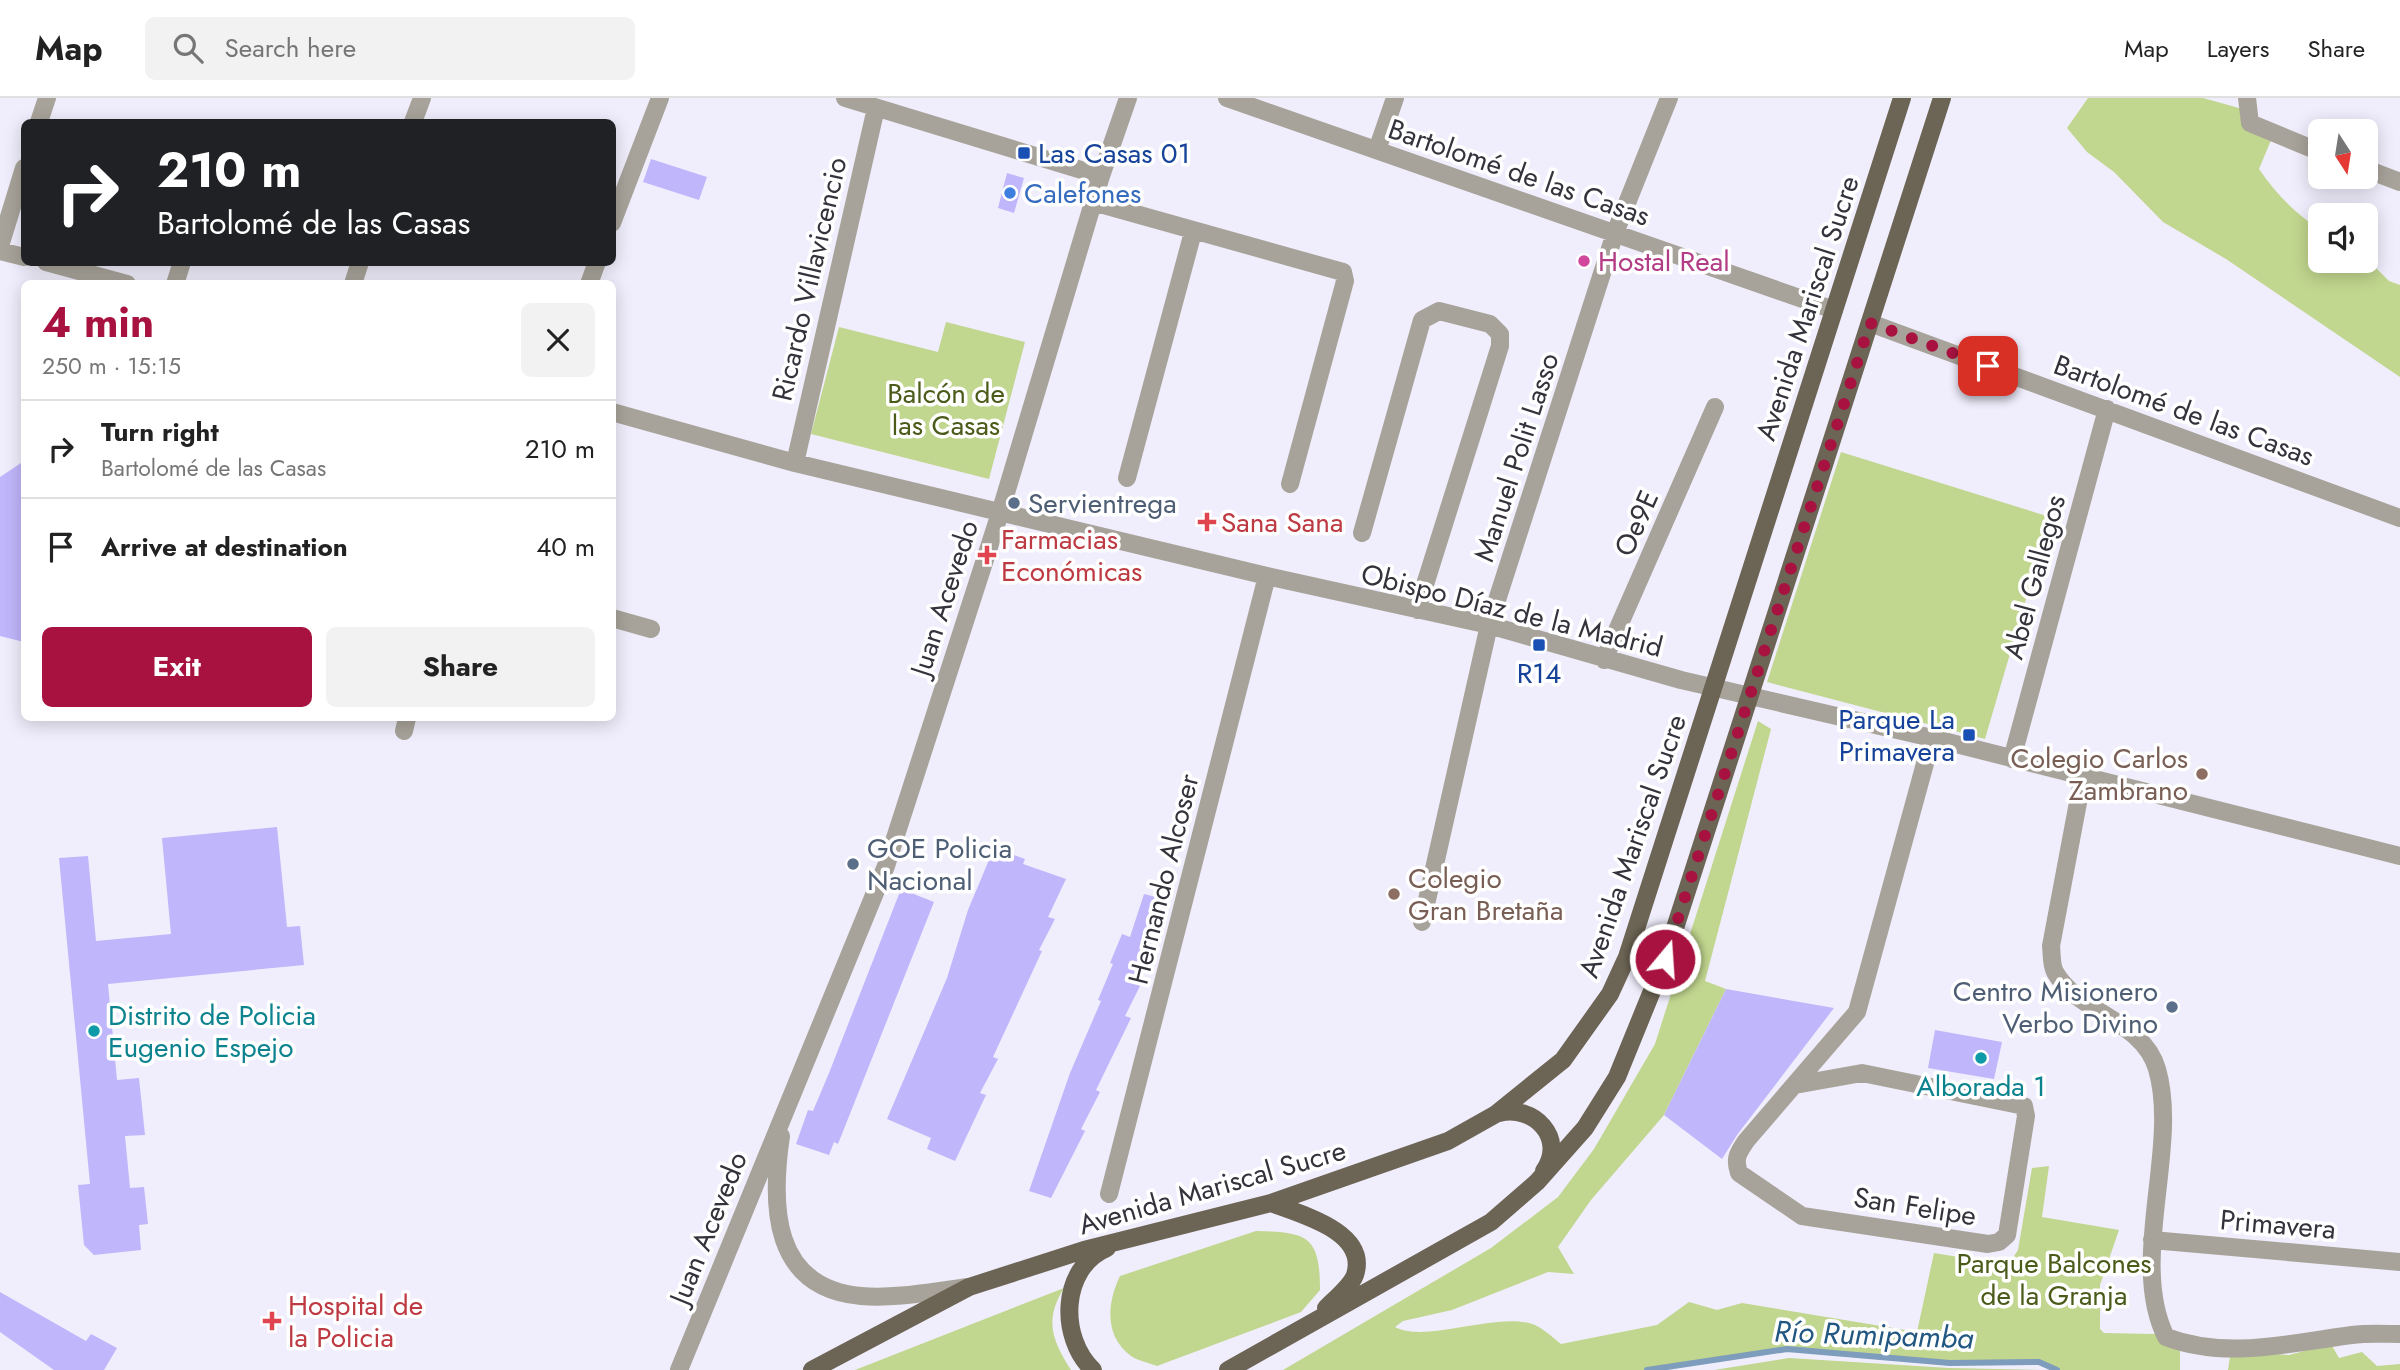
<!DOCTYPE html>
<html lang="en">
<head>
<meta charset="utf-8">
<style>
	body { margin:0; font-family:Jost,sans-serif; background:#f2f2f2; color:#222; height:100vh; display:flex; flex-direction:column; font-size:26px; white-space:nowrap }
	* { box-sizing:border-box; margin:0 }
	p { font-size:23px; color:#767676 }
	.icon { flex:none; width:38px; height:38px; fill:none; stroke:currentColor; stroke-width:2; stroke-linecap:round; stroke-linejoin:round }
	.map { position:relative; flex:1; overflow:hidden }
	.sheet { position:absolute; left:21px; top:182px; width:595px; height:441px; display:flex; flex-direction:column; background:#fff; border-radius:10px; box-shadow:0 4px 18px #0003 }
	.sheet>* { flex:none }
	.hud { position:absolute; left:21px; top:21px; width:595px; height:147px; border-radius:10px; box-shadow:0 4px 18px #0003; background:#202124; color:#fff; overflow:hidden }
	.needle { width:46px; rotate:168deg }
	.fabs { position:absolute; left:2308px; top:21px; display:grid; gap:14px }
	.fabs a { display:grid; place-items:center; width:70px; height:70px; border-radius:10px; background:#fff; box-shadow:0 4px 18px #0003; font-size:35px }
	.pin { position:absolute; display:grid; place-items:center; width:60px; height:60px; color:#fff; margin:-30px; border-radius:14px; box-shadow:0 4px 10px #0006 }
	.me { position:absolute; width:77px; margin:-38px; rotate:18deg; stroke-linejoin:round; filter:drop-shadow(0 0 5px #0008) }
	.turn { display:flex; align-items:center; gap:24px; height:147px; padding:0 21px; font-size:32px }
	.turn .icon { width:91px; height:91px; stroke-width:2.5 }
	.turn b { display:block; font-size:49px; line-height:60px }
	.round { display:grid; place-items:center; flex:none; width:74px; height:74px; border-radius:10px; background:#f2f2f2 }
	.head { display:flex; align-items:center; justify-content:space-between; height:119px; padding:0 21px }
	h1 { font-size:42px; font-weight:700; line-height:52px; color:#a81240 }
	.button { display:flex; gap:14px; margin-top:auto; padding:14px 21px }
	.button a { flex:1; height:80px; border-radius:10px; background:#a81240; color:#fff; font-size:28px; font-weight:700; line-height:80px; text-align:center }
	.button a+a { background:#f2f2f2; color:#222 }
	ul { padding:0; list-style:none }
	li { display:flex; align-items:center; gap:21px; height:98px; padding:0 21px; border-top:2px solid #e0e0e0 }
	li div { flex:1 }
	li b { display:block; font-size:26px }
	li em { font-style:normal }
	header { display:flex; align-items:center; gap:42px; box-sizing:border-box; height:98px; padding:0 35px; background:#fff; border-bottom:2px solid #e0e0e0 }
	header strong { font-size:33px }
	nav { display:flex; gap:38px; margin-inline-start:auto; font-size:24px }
	.search { width:490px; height:63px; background:#f2f2f2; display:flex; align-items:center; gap:18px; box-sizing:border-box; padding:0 24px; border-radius:10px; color:#767676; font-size:26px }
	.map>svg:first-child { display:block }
</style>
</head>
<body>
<header>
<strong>Map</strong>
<div class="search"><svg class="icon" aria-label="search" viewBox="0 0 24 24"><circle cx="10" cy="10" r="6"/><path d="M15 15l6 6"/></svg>Search here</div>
<nav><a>Map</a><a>Layers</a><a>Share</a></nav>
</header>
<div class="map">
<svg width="2400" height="1272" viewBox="0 0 2400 1272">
	<rect width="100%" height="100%" fill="#f0eefc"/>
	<path fill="#c1d68e" d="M2088,0H2203L2246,12L2274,35L2259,71C2276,96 2295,115 2320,132V163H2366V160L2389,183L2400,187V279L2226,161L2163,124L2114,74L2087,54L2067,30Z
		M946,224L1025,244L989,381L811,336L839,229L938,254Z
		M1841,354L2050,419L1985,641L1767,584Z
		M1758,623L1771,631L1705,883L1726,891L1664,1017L1591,1102L1558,1149L1574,1176L1548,1174L1452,1212L1403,1223L1395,1229C1425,1245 1490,1216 1529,1225C1540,1227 1552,1239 1561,1246L1657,1227L1689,1204L1717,1212L1742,1205L1917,1234L1934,1155L2008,1167L2018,1152L2032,1070L2049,1068L2042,1119L2119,1132L2100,1187V1231L2104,1235L2155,1236L2180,1248V1272H2059L2039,1264L1951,1265L1787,1251L1647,1272H1283L1491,1150L1558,1099L1594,1051L1655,946Z
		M1256,1133C1308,1134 1320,1138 1320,1192L1301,1214L1157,1268C1150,1265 1138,1263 1131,1258C1104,1238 1107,1205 1120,1178Z
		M1064,1190C1044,1222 1052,1242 1071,1272H855Z
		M2331,1246L2339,1260L2362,1254L2377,1268L2400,1266V1272H2228L2231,1252L2289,1257Z
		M1789,1260L1949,1270L2041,1272H1714Z"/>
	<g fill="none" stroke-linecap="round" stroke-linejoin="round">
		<path stroke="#7e9cbb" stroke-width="6" d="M1647,1272L1787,1251L1950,1265L2039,1264L2057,1272"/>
	</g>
	<path fill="#c0b6fb" d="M651,61L707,79L699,102L643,84Z
		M1007,75L1024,80L1014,115L998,110Z
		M24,363V544L0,538V379Z
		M277,729L287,829L300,828L304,867L108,886L117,982L139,980L145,1037L125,1038L130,1090L144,1089L148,1126L139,1127L141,1152L94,1157L84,1147L78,1087L90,1086L59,760L88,758L96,843L171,836L162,740Z
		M994,750L1025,761L1023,766L1066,781L1048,819L1055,821L1039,852L1042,853L993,959L998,961L980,995L986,997L955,1063L927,1051L931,1040L887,1021L947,880L968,812Z
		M901,791L934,804L838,1046L834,1044L829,1057L796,1046L808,1012L813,1013L829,975Z
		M1144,796L1168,802L1151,846L1153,847L1136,882L1142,884L1125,918L1131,920L1096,992L1100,994L1081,1031L1085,1033L1051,1100L1029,1093L1070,975L1101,903L1098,902L1113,866L1110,865L1122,836L1130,839Z
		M1726,891L1834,910L1737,1037L1722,1061L1664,1017Z
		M1935,932L2002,944L1994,981L1928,970Z
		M0,1194L86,1243L91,1236L117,1250L104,1272H54L0,1234Z"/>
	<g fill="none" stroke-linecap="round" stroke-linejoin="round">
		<path stroke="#a8a39a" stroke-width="18" d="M845,0L1101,78
			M1227,0L1834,212
			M2247,0L2250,25L2320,54
			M39,24L47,0
			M413,24L422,0
			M1377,52L1395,0
			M2366,71L2400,84
			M1093,104L1343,174L1345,183L1290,386
			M612,125L660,0
			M0,148L24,70
			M0,153L24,159
			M46,164L127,186
			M175,186L182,164
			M353,186L360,164
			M589,186L597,164
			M1870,225L2400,420
			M612,314L795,365L1267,478L1489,527L1681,582L1932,640L2400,758
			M795,365L876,10
			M1127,380L1193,134
			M1362,435L1422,222L1439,213L1490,226L1500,236V248L1417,512
			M612,520L651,531
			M1604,562L1715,309
			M404,633L407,620
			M2012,661L2107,311
			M2083,678L2051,848C2052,855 2051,867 2055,874C2078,915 2143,922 2157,971C2180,1049 2128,1163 2166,1239C2227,1262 2289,1245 2352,1237C2367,1235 2384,1236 2400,1236
			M1422,824L1489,527L1615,135L1669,0
			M1795,987L1862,975L2024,1008L2026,1018L2007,1137L1999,1144L1988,1146L1802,1118L1739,1075C1734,1060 1738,1055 1746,1043L1857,914L1932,640
			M781,1038C771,1106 771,1190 861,1198C897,1201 934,1193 969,1189
			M1109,1096L1267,478
			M2152,1142L2400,1164
			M679,1272L886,768L1000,415L1101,78L1128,0"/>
		<path stroke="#6c6454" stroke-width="18" d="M1499,1015C1533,1006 1567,1040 1544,1073
			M1271,1105C1299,1116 1369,1133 1355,1177C1351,1188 1335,1201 1326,1210
			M812,1272L969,1189L1084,1152L1271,1105L1448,1043L1496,1016L1563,962L1610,896L1627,859L1902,0
			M1093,1272C1059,1240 1060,1170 1107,1150
			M1228,1272L1491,1124L1537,1084L1585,1030L1617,979L1665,861L1942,0"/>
	</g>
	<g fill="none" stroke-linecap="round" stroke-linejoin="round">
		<path stroke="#a81240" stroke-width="12" stroke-dasharray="0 21.6" d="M1665,861L1870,225L1988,268"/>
	</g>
	<g fill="#1a4fb4" stroke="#fff" stroke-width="2.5">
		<rect x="1017" y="48" width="14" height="14" rx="3.5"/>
		<rect x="1532" y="540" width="14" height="14" rx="3.5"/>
		<rect x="1962" y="630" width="14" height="14" rx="3.5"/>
	</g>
	<circle fill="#3f7fe0" stroke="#fff" stroke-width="2.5" cx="1010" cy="95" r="7"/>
	<circle fill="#d1479c" stroke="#fff" stroke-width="2.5" cx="1584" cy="163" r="7"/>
	<g fill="#5c6f8a" stroke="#fff" stroke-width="2.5">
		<circle cx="1014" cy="405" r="7"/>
		<circle cx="853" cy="766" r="7"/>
		<circle cx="2172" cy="909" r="7"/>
	</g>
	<g fill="#e0444e" stroke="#fff" stroke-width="2.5">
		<path d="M1203.5 413.5h7v7h7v7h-7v7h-7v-7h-7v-7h7z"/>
		<path d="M983.5 446.5h7v7h7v7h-7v7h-7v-7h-7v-7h7z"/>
		<path d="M268.5 1212.5h7v7h7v7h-7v7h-7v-7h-7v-7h7z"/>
	</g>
	<g fill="#8d6e63" stroke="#fff" stroke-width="2.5">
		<circle cx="2202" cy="676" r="7"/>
		<circle cx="1394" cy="796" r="7"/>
	</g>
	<g fill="#0f9aa8" stroke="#fff" stroke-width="2.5">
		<circle cx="94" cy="933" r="7"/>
		<circle cx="1981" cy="960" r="7"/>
	</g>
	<g text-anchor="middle" stroke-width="7" stroke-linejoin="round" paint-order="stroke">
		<g font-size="28" fill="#164399" stroke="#fff" text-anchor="start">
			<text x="1038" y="65">Las Casas 01</text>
			<text x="1539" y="585" text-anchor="middle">R14</text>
			<text x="1955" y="631" text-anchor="end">Parque La<tspan x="1955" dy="32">Primavera</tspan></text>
		</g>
		<g font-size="28" fill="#34333c" stroke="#fff">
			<text transform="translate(1519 74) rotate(19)" y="10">Bartolomé de las Casas</text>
			<text transform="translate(809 181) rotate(-77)" y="10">Ricardo Villavicencio</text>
			<text transform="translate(1807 210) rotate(-72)" y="10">Avenida Mariscal Sucre</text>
			<text transform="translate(2184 312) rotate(20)" y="10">Bartolomé de las Casas</text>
			<text transform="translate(1516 359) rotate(-72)" y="10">Manuel Polit Lasso</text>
			<text transform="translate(1636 425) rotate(-66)" y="10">Oe9E</text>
			<text transform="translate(2034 479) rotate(-75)" y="10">Abel Gallegos</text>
			<text transform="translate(944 500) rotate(-72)" y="10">Juan Acevedo</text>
			<text transform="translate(1512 512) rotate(14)" y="10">Obispo Díaz de la Madrid</text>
			<text transform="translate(1632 748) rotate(-71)" y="10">Avenida Mariscal Sucre</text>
			<text transform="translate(1163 781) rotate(-76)" y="10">Hernando Alcoser</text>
			<text transform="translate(1212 1089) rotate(-16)" y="10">Avenida Mariscal Sucre</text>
			<text transform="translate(1915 1108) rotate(9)" y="10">San Felipe</text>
			<text transform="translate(2278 1126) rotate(5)" y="10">Primavera</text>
			<text transform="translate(708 1130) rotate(-68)" y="10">Juan Acevedo</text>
		</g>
		<g font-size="28" fill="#366cbe" stroke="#fff" text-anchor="start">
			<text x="1024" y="105">Calefones</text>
		</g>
		<g font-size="28" fill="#b23c85" stroke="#fff" text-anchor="start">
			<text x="1598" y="173">Hostal Real</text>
		</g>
		<g font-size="28" fill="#4b5b1a" stroke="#fff">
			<text x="946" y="305">Balcón de<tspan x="946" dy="32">las Casas</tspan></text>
			<text x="2054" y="1175">Parque Balcones<tspan x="2054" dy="32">de la Granja</tspan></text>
		</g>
		<g font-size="28" fill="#4e5e75" stroke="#fff" text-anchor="start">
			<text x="1028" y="415">Servientrega</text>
			<text x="867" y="760">GOE Policia<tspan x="867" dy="32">Nacional</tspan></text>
			<text x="2158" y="903" text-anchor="end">Centro Misionero<tspan x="2158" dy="32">Verbo Divino</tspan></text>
		</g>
		<g font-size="28" fill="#be3a42" stroke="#fff" text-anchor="start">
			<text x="1221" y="434">Sana Sana</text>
			<text x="1001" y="451">Farmacias<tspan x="1001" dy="32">Económicas</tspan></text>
			<text x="288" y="1217">Hospital de<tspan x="288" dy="32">la Policia</tspan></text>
		</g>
		<g font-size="28" fill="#785e54" stroke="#fff" text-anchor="end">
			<text x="2188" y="670">Colegio Carlos<tspan x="2188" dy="32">Zambrano</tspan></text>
			<text x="1408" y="790" text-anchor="start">Colegio<tspan x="1408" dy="32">Gran Bretaña</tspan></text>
		</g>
		<g font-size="28" fill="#0d838f" stroke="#fff" text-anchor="start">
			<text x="108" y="927">Distrito de Policia<tspan x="108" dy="32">Eugenio Espejo</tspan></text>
			<text x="1981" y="998" text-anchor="middle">Alborada 1</text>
		</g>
		<g font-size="30" font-style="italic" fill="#225782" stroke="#fff">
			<text transform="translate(1874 1237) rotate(2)" y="10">Río Rumipamba</text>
		</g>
	</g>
</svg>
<div class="fabs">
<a><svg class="needle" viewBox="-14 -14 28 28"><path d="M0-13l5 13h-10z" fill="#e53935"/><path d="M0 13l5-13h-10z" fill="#767676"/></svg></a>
<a><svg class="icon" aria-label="sound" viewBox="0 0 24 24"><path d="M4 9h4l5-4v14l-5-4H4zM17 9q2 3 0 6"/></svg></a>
</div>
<div class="pin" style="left:1988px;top:268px;background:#d93025"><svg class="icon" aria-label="arrive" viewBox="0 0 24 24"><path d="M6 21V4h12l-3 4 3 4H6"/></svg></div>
<svg class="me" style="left:1665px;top:861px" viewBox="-20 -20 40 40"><circle r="17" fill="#a81240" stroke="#fff" stroke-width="3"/><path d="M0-11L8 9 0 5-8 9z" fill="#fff"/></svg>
<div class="hud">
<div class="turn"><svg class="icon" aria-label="right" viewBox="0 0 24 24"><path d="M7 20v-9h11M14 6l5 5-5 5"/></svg><div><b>210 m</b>Bartolomé de las Casas</div></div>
</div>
<section class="sheet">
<div class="head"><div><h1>4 min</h1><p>250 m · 15:15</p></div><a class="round"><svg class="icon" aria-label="close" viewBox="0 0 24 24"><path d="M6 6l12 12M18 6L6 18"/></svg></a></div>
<ul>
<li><svg class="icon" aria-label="right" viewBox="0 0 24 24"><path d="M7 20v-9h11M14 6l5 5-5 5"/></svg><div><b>Turn right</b><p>Bartolomé de las Casas</p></div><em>210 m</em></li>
<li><svg class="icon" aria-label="arrive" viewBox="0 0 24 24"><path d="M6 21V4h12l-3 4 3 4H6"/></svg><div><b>Arrive at destination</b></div><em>40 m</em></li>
</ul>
<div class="button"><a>Exit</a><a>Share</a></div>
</section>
</div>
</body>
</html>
